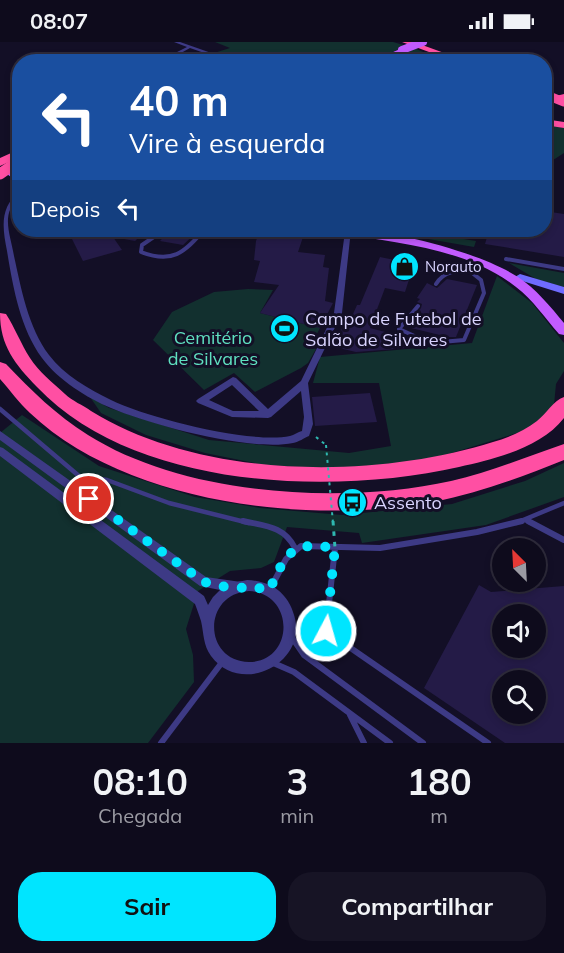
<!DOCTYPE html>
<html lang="pt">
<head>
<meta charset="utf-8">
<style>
	body { margin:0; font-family:Mulish,sans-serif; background:#171425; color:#f1f3f6; height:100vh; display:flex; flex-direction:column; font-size:22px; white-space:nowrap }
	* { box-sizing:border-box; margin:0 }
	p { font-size:20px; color:#9b9ba3 }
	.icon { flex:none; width:33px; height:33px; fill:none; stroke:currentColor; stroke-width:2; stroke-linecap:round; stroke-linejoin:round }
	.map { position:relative; height:701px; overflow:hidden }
	.sheet { display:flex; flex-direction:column; background:#0e0b1c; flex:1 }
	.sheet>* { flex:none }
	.banner { position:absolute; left:12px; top:12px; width:540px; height:183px; border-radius:24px; box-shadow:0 3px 9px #0003,0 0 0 2px #2e2b3b; background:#1a4fa0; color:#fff; overflow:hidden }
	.needle { width:39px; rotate:336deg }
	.buttons { position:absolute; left:492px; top:496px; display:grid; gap:12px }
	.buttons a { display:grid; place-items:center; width:54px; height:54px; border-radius:50%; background:#0e0b1c; box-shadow:0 3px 9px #0003,0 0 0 2px #2e2b3b; font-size:30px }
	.pin { position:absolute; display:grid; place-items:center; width:51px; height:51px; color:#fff; margin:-26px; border:3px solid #fff; border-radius:50%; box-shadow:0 2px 6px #0007 }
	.me { position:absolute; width:66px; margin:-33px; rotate:6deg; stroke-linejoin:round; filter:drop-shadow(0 0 4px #0008) }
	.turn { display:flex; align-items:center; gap:21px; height:126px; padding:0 18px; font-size:27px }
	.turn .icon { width:78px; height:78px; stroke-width:2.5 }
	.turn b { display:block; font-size:42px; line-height:51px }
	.then { display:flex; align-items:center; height:57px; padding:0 18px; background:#0003; gap:12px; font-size:22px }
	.eta { display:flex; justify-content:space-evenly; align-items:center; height:102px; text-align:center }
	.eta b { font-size:36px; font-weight:700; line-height:42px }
	.button { display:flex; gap:12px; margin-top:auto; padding:12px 18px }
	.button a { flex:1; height:69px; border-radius:24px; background:#00e5ff; color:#111; font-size:24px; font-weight:700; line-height:69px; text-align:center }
	.button a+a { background:#171425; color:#f1f3f6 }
	.status { display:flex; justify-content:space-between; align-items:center; height:42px; padding:0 30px; background:#0e0b1c; direction:ltr }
	.status svg { height:16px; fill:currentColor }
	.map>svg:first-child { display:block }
</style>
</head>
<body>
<div class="status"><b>08:07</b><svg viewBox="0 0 49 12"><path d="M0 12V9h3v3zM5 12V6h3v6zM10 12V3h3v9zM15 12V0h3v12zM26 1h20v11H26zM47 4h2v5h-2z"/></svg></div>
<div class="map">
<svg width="564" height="701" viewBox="0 0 564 701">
	<rect width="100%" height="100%" fill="#130f26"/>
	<path fill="#12302f" d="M215,0H393L407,4L368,20L238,19L214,11L230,6Z
		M414,6L444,19L380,20Z
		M544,82L564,86V111L547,122H545Z
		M377,188L402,190L407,188L476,199L474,205Z
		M509,221L564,231V245L536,237Z
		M497,234L532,261L564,301V329L556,342L554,363L544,378L517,391L445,413L387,424L319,426L264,423L205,411L146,393L101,371L90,355L109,366L209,398L349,411L391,404L379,341H313L320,315L472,301Z
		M248,247L273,248L260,271L320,286L310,305L316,307L308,321L301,326L255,350L234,331L204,348L153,298L172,270L214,250Z
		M22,373L99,424L195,455L260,466L342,473L452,462L525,439L564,421V455L486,483L362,501L359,491L287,485L274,520L261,526L230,529L198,549L186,587L193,613L194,640L148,701H0V391Z"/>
	<path fill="#241b47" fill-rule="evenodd" d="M544,169L564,172V215L485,202L489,188H544Z
		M91,188H108L113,194L120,188H147L135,199L113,195L122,208L83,219L70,193Z
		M170,188H199L183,203L160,199Z
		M270,188H283L280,193L303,195L298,210L325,213L323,225L329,226L325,259L333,261L320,286L260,271L279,243L254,240L260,219L254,218L256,199L259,191L267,192Z
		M380,215L414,222L405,250L385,246L370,286L412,297L408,306L356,310L339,306L342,297L338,296L342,286H347L357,263H360Z
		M447,237L477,243L456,295H448L407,285L421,266L422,262L417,260L420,257L417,256L427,241L437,246Z
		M370,351L377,380L315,384L312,355Z
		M479,543L491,550L564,544V701H505L424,646ZM502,573H536V606H502ZM502,639H536V672H502Z"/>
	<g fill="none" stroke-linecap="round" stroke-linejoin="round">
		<path stroke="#2fb8b0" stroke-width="2" stroke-dasharray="3 4.5" stroke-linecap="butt" d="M316,395L326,403"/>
		<path stroke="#3d3a85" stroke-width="4" d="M164,188L142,203L141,210C172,222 184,211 204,188
			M506,217L564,227
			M436,242C444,229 457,228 471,230L481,221
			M418,264L399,287L430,301L464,298L484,251L481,238L471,230"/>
		<path stroke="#3d3a85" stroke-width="4.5" d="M0,367L79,434L107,438L169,461L249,481
			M526,478L531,481
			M516,481L564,461"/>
		<path stroke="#3d3a85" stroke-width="6" d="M243,479C265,484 284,484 295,506
			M528,479L564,498
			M335,506L326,589L488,701
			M269,549L286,517L301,504L380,506L477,490L522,479
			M291,594L304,613L423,701
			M271,620L294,630L390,701
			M350,673L364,701
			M161,701L223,619"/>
		<path fill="#3d3a85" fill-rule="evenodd" d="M174,0H180L237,20H230L190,6L181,11L184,20H180L177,10L187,5Z
			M20,149V155C0,171 10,191 14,214C21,246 28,285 49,313C64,333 89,347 111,358C148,376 250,402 290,394C294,393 298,390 302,389L304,375L301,349L271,375L268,376L232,375L198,361L196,359L198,357L233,335L236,336L268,367L301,339L334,271L344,197L335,188H341L350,197L342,271L308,341L313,382L309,394C304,396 299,400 293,401C251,410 151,383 111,366C87,356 58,338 42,316C20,286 13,245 7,209C2,184 0,165 20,149ZM232,343L259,369H233L209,358Z
			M0,389L206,535C215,536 225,538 234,539C238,540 243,539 247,538C256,538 266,541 274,545C283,551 290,560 293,570C312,619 242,656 211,614C203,603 204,592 201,579C199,573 197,567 195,562L0,414V405L3,406L204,554L208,563L213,555L220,548L200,544L0,398ZM249,549C296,552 294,620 249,620C203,619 202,552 249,549Z"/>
		<path fill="#6f6bff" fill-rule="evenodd" d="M520,232L564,245V252L516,237L515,235Z"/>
		<path fill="#c25bff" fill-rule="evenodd" d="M400,7L405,8L380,20H370Z
			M0,125L13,128L20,133V142L7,132L0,131Z
			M331,188C378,183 478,209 518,235C536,247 550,264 564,281V293L559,292C545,276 533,258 516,245C467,206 396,201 337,191Z"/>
		<path fill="#ff4fa3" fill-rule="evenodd" d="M402,0H414L469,20H456Z
			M564,52V58L544,63V57Z
			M544,77L564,80V86L544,83Z
			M20,107V115L0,124V116Z
			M0,271L6,272C15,286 21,302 30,316C38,329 53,341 65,352C72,359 83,363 91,369C201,437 372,438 493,400C508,396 524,389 537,379C547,371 553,359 564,355V376C541,406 494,417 459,425C330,454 134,447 37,345C15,322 0,304 0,271Z
			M0,320L6,322C32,349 56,373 88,393C185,454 342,463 451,439C490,430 526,415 564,402V418C522,435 479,451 434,460C309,483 126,462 30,371C19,361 10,348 0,337Z"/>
		<path stroke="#2fb8b0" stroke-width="2" stroke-dasharray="3 4.5" stroke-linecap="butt" d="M326,403L333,481"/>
		<path stroke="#2fb8b0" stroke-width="3" stroke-dasharray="4.5 6" stroke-linecap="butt" d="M333,479L335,506"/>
		<path stroke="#c25bff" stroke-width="8" d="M402,8L423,0"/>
		<path stroke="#ff4fa3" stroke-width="9" d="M544,52L564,60"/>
		<path stroke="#ff4fa3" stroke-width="11" d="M0,132L20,118"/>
	</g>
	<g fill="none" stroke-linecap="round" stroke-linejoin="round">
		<path stroke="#00e5ff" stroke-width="10" stroke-dasharray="0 18" d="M89,457L204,540C215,543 228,546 239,546C251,545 258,545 269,549C287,510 290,499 335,506L326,589"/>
	</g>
	<defs>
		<symbol id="shop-disc" viewBox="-11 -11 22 22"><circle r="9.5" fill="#00e5ff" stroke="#130f26"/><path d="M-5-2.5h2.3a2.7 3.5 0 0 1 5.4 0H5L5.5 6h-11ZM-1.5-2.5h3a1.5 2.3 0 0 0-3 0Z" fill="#111"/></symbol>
		<symbol id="stadium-disc" viewBox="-11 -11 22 22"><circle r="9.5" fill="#00e5ff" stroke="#130f26"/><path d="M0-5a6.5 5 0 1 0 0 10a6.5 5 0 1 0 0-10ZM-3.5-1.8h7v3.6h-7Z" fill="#111"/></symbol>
		<symbol id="bus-disc" viewBox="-11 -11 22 22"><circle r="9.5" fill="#00e5ff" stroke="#130f26"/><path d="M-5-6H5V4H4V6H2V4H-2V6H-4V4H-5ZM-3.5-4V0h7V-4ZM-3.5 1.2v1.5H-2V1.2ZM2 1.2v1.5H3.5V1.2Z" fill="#111"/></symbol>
	</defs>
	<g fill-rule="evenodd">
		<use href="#shop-disc" x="388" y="208" width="33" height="33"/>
		<use href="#stadium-disc" x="268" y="270" width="33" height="33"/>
		<use href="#bus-disc" x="336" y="444" width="33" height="33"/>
	</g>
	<g text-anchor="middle" stroke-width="6" stroke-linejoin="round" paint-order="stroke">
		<g font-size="15" fill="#d9d4ff" stroke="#130f26" text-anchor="start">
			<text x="425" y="230">Norauto</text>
		</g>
		<g font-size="18" fill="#d9d4ff" stroke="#130f26" text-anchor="start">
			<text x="305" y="283">Campo de Futebol de<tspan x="305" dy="21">Salão de Silvares</tspan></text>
			<text x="374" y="467">Assento</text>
		</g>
		<g font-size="18" fill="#5fe0c0" stroke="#130f26">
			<text x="213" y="302">Cemitério<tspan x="213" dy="21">de Silvares</tspan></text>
		</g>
	</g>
</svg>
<div class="buttons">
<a><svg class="needle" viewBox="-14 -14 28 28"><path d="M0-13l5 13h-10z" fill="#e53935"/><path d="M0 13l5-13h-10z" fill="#9b9ba3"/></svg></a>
<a><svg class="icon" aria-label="sound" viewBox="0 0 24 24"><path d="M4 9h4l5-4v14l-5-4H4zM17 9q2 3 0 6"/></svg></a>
<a><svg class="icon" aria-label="search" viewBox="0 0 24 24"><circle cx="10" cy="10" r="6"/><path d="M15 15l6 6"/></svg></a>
</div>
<div class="pin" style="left:89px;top:457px;background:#d93025"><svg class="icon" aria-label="arrive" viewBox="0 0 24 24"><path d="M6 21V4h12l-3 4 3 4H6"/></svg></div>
<svg class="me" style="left:326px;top:589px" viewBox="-20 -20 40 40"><circle r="17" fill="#00e5ff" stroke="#fff" stroke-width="3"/><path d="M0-11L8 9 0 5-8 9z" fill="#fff"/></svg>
<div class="banner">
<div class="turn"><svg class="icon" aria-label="left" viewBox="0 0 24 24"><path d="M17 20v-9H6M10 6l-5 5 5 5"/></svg><div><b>40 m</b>Vire à esquerda</div></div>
<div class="then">Depois<svg class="icon" aria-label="left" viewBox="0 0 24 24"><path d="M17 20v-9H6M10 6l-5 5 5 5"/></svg></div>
</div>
</div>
<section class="sheet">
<div class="eta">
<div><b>08:10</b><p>Chegada</p></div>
<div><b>3</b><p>min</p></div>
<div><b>180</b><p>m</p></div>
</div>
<div class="button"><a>Sair</a><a>Compartilhar</a></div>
</section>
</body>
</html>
